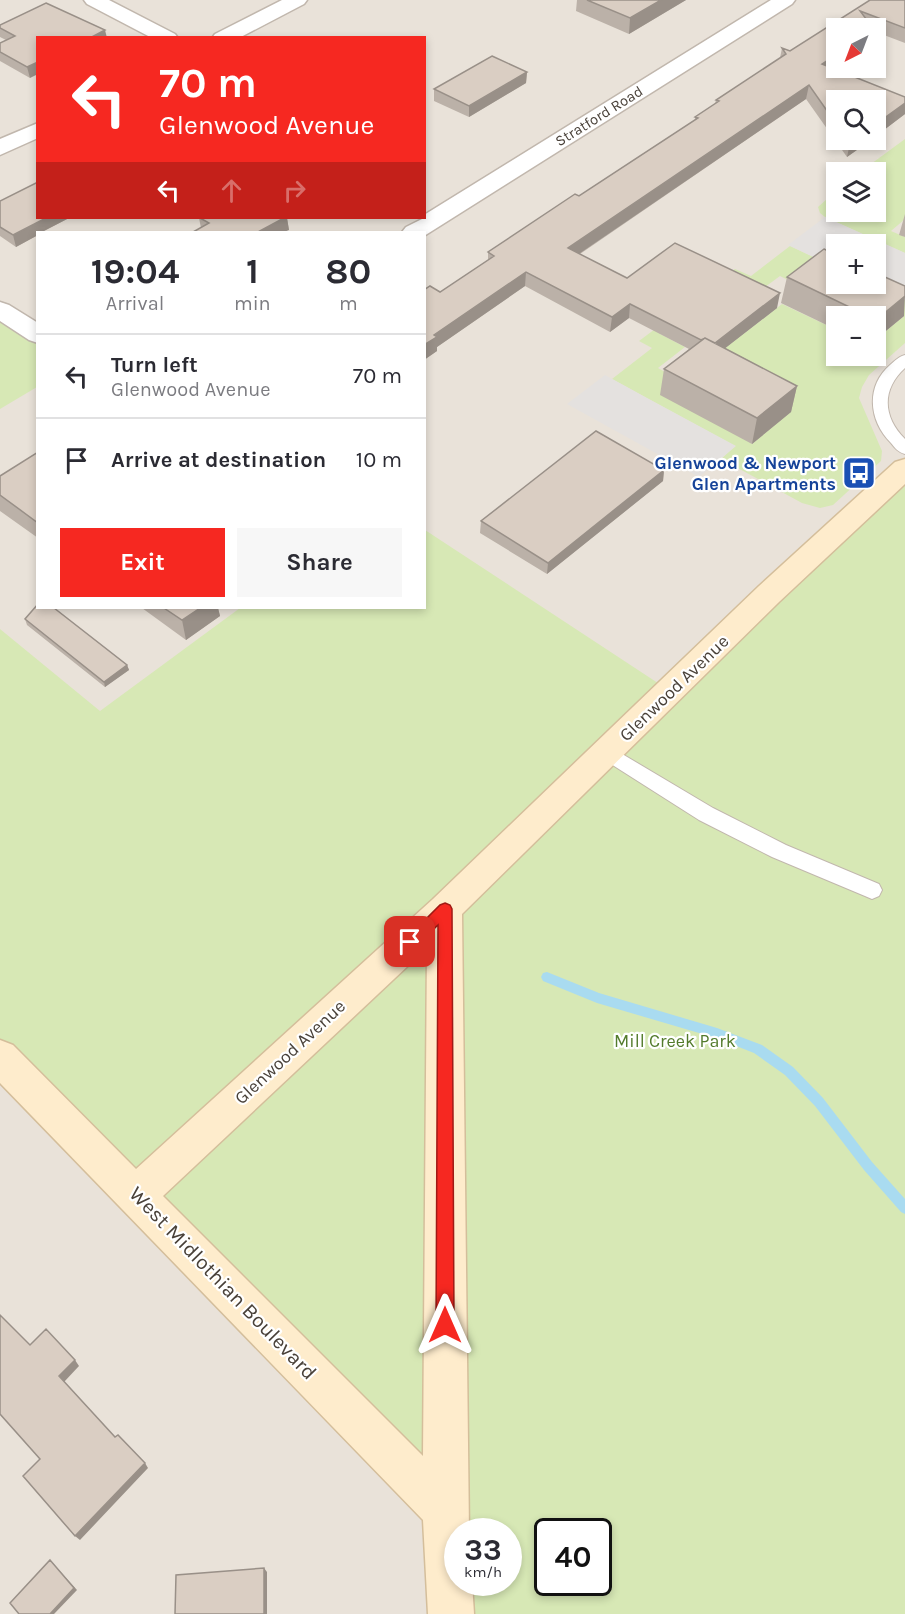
<!DOCTYPE html>
<html lang="en">
<head>
<meta charset="utf-8">
<style>
	body { margin:0; font-family:Karla,sans-serif; background:#f7f7f7; color:#2b2b33; height:100vh; display:flex; flex-direction:column; font-size:22px; white-space:nowrap }
	* { box-sizing:border-box; margin:0 }
	p { font-size:20px; color:#7c7c81 }
	.icon { flex:none; width:33px; height:33px; fill:none; stroke:currentColor; stroke-width:2; stroke-linecap:round; stroke-linejoin:round }
	.map { position:relative; flex:1; overflow:hidden }
	.panel { position:absolute; left:36px; top:231px; width:390px; height:378px; display:flex; flex-direction:column; background:#fff; border-radius:0px; box-shadow:0 3px 9px #0003 }
	.panel>* { flex:none }
	.guide { position:absolute; left:36px; top:36px; width:390px; height:183px; border-radius:0px; box-shadow:0 3px 9px #0003; background:#f62821; color:#fff; overflow:hidden }
	.needle { width:39px; rotate:222deg }
	.controls { position:absolute; left:826px; top:18px; display:grid; gap:12px }
	.controls a { display:grid; place-items:center; width:60px; height:60px; border-radius:0px; background:#fff; box-shadow:0 3px 9px #0003; font-size:30px }
	.speed { position:absolute; left:444px; top:1518px; display:flex; gap:12px; font-size:30px; font-weight:700; text-align:center }
	.speed>* { display:grid; place-content:center; width:78px; height:78px; border-radius:50%; background:#fff; box-shadow:0 3px 9px #0003; line-height:1 }
	.speed small { font-size:15px; font-weight:400 }
	.speed .limit { border:3px solid #111; border-radius:9px; background:#fff; color:#111 }
	.pin { position:absolute; display:grid; place-items:center; width:51px; height:51px; color:#fff; margin:-26px; border-radius:12px; box-shadow:0 3px 9px #0006 }
	.me { position:absolute; width:66px; margin:-33px; rotate:0deg; stroke-linejoin:round; filter:drop-shadow(0 0 4px #0008) }
	.turn { display:flex; align-items:center; gap:21px; height:126px; padding:0 24px; font-size:27px }
	.turn .icon { width:78px; height:78px; stroke-width:2.5 }
	.turn b { display:block; font-size:42px; line-height:51px }
	.lanes { display:flex; align-items:center; height:57px; padding:0 24px; background:#0003; justify-content:center; gap:30px; direction:ltr }
	.lanes .off { opacity:.35 }
	.eta { display:flex; justify-content:space-evenly; align-items:center; height:102px; text-align:center }
	.eta b { font-size:36px; font-weight:700; line-height:42px }
	.button { display:flex; gap:12px; margin-top:auto; padding:12px 24px }
	.button a { flex:1; height:69px; border-radius:0px; background:#f62821; color:#fff; font-size:24px; font-weight:700; line-height:69px; text-align:center }
	.button a+a { background:#f7f7f7; color:#2b2b33 }
	ul { padding:0; list-style:none }
	li { display:flex; align-items:center; gap:18px; height:84px; padding:0 24px; border-top:2px solid #e1e1e2 }
	li div { flex:1 }
	li b { display:block; font-size:22px }
	li em { font-style:normal }
	.map>svg:first-child { display:block }
</style>
</head>
<body>
<div class="map">
<svg width="905" height="1614" viewBox="0 0 905 1614">
	<rect width="100%" height="100%" fill="#f5f1eb"/>
	<path fill="#e9e2d9" fill-rule="evenodd" d="M0,0H905V468L445,1510L451,1614H0ZM837,28H876V68H837ZM38,38H424V218H38ZM837,100H876V140H837ZM837,172H876V212H837ZM38,232H424V608H38ZM837,244H876V284H837ZM837,316H876V356H837Z"/>
	<path fill="#d7e8b5" fill-rule="evenodd" d="M905,139V219L891,231L905,237V253L825,217L820,213L818,207L837,190V212H876V172H860Z
		M790,246L837,268V284L905,300V343L869,375L862,387L859,398L882,451L881,461L833,505L820,508L802,503L721,459L735,446L612,379L652,348L639,341L735,269L751,276ZM780,276L802,287L904,316L876,339V356H837V330L782,304L703,365L791,411L752,444L679,380L658,368L685,347L660,334L753,296Z
		M0,310L38,335L37,387L0,409Z
		M905,468V1614H451L445,1510L0,1057V629L100,711L240,608H424L425,530L670,691ZM458,1532H508V1582H458ZM548,1532H598V1582H548Z"/>
	<path fill="#e4e1df" d="M825,217L905,253V300L876,284V244H837V268L788,245Z
		M605,375L645,397L736,446L699,477L567,404Z"/>
	<g fill="none" stroke-linecap="round" stroke-linejoin="round">
		<path fill="#a9dbf0" fill-rule="evenodd" d="M547,972L599,993L717,1028L762,1045L793,1067L823,1098L872,1162L905,1199V1214L901,1212L864,1170L815,1106L785,1075L754,1053L716,1038L597,1003L543,981L541,977L543,973Z"/>
		<defs>
			<path id="lane" d="M905,355V368C881,390 883,417 905,439V454C898,452 895,448 891,443C869,421 865,387 890,365C895,361 898,357 905,355Z
				M607,745L713,808L786,845L879,884L882,890L879,896L872,899L865,896L772,857L699,820L600,757L598,752L600,747Z"/>
			<path id="street" d="M84,0H109L175,34L178,38H152L87,4Z
				M282,0H307L304,4L239,38H212L215,34Z
				M771,0H795L792,4L424,236V232H402L406,227L424,218V215Z
				M38,123V138L0,155V139Z
				M0,302L9,305L38,323V343L29,340L0,321Z"/>
			<path id="secondary" d="M905,459V484L779,602L462,914L469,1532H458V1582H472L474,1614H428L423,1520L0,1083V1040L13,1045L136,1169L433,899L759,586L895,462ZM427,948L423,1456L163,1196Z"/>
		</defs>
		<use href="#lane" stroke="#c1b7ad" stroke-width="2"/>
		<use href="#street" stroke="#c1b7ad" stroke-width="3"/>
		<use href="#secondary" stroke="#d4be9b" stroke-width="3"/>
		<use href="#lane" fill="#fff" fill-rule="evenodd"/>
		<use href="#street" fill="#fff" fill-rule="evenodd"/>
		<use href="#secondary" fill="#feeccc" fill-rule="evenodd"/>
	</g>
	<path fill="#bbb1a8" d="M577,0H686L629,34L576,11Z
		M870,0H905V43L876,32V28H837L833,68L905,114L876,136V100H837V140H871L847,157L806,99L580,254L627,278L777,308L725,348L797,386L791,412L752,444L660,395L664,369L689,349L629,318L610,332L525,286L437,347V351L424,360L440,292L488,260V252L579,196L695,120V117L715,104L716,100L780,58L782,48L790,51Z
		M46,3L30,78L0,61V43L6,40L0,37V25Z
		M527,72L526,83L469,117L434,101V89Z
		M0,201L38,218H69L42,232H38V235L16,247L0,236Z
		M905,214V237L899,235Z
		M199,218H287L289,230L201,228Z
		M787,277L904,316L876,339V316H837V330L781,303Z
		M38,452V538L0,511V476Z
		M664,470L663,481L547,574L480,533L481,521Z
		M142,608H218L220,616L186,640Z
		M25,619L127,665L129,670L105,687L27,625Z"/>
	<path fill="#999088" d="M661,0H686L629,34L630,18Z
		M105,30L107,38H90Z
		M837,54V66L819,78L822,64Z
		M38,62V74L30,78L27,67Z
		M527,72L526,83L469,117V106Z
		M809,85L806,99L567,262L568,248Z
		M905,103V114L876,136V124Z
		M855,140H871L847,157L850,143Z
		M46,218H69L42,232H38V235L16,247L13,235Z
		M284,218H287L289,230L284,232H258Z
		M526,272L525,286L437,347V351L424,360V345L434,335Z
		M780,293L777,308L710,360L712,346Z
		M905,296L904,316L876,339V320Z
		M630,304L629,318L610,332L612,317Z
		M797,386L791,412L752,444L757,418Z
		M664,470L663,481L547,574L548,563Z
		M200,608H218L220,616L186,640L182,620Z
		M127,665L129,670L105,687L104,682Z
		M75,1360L79,1366L64,1382L59,1376Z
		M145,1463L148,1468L80,1540L75,1536Z
		M50,1560L77,1590L54,1614H50Z
		M264,1568L267,1572V1614H264Z"/>
	<path fill="#dacec3" stroke="#999088" stroke-width="1.5" d="M587,0H661L630,18Z
		M870,0H905V28L860,11L873,28H837V54L822,64L905,97V103L876,124V100H837V125L809,85L568,248L627,278L675,243L780,293L715,343L705,338L701,340L630,304L612,317L526,272L434,335L437,337L424,345V290L430,286L440,292L494,256L488,252L575,194L579,196L698,118L695,117L719,101L716,100L786,54L782,48L790,51Z
		M46,3L105,30L90,38H38V62L27,67L0,52V43L15,36L0,28V25Z
		M492,56L527,72L469,106L434,89Z
		M847,140H855L850,143Z
		M38,182V218H46L13,235L0,227V201Z
		M200,218H284L258,232H193L209,223Z
		M824,249L837,255V284H876V273L905,286V296L876,320V316H868L787,277Z
		M705,338L797,386L757,418L664,369Z
		M596,431L664,470L548,563L481,521Z
		M38,452V523L0,495V476Z
		M38,604V608H54L127,665L104,682L25,619Z
		M164,608H200L182,620Z
		M0,1315L30,1345L46,1329L75,1360L59,1376L115,1437L118,1435L145,1463L75,1536L23,1476L40,1459L0,1414Z
		M50,1560L74,1588L50,1614H19L10,1603Z
		M264,1568V1614H175L176,1575Z"/>
	<path fill="#f62821" stroke="#a01a15" stroke-width="1.5" d="M445,903L450,905L452,909L454,1325L451,1331L445,1334L439,1331L436,1325L438,925C429,933 417,950 405,946L403,942L440,905Z"/>
	<defs>
		<symbol id="bus-square" viewBox="-11 -11 22 22"><rect x="-9" y="-9" width="18" height="18" rx="4" fill="#1a4fb4" stroke="#fff"/><path d="M-5-6H5V4H4V6H2V4H-2V6H-4V4H-5ZM-3.5-4V0h7V-4ZM-3.5 1.2v1.5H-2V1.2ZM2 1.2v1.5H3.5V1.2Z" fill="#fff"/></symbol>
	</defs>
	<g fill-rule="evenodd">
		<use href="#bus-square" x="840" y="454" width="38" height="38"/>
	</g>
	<g text-anchor="middle" stroke-width="4.5" stroke-linejoin="round" paint-order="stroke">
		<g font-size="15" fill="#494139" stroke="#fff">
			<text transform="translate(599 116) rotate(-32)" y="5">Stratford Road</text>
		</g>
		<g font-size="18" font-weight="bold" fill="#164399" stroke="#fff" text-anchor="end">
			<text x="836" y="469">Glenwood &amp; Newport<tspan x="836" dy="21">Glen Apartments</tspan></text>
		</g>
		<g font-size="18" fill="#494139" stroke="#fff">
			<text transform="translate(674 688) rotate(-44)" y="6">Glenwood Avenue</text>
			<text transform="translate(290 1052) rotate(-43)" y="6">Glenwood Avenue</text>
		</g>
		<g font-size="18" fill="#537b2c" stroke="#fff">
			<text x="675" y="1047">Mill Creek Park</text>
		</g>
		<g font-size="21" fill="#494139" stroke="#fff">
			<text transform="translate(223 1283) rotate(46)" y="7">West Midlothian Boulevard</text>
		</g>
	</g>
</svg>
<div class="controls">
<a><svg class="needle" viewBox="-14 -14 28 28"><path d="M0-13l5 13h-10z" fill="#e53935"/><path d="M0 13l5-13h-10z" fill="#7c7c81"/></svg></a>
<a><svg class="icon" aria-label="search" viewBox="0 0 24 24"><circle cx="10" cy="10" r="6"/><path d="M15 15l6 6"/></svg></a>
<a><svg class="icon" aria-label="layers" viewBox="0 0 24 24"><path d="M12 4l9 5-9 5-9-5zM3 14l9 5 9-5"/></svg></a>
<a>+</a>
<a>−</a>
</div>
<div class="speed"><div>33<small>km/h</small></div><div class="limit">40</div></div>
<div class="pin" style="left:410px;top:942px;background:#d93025"><svg class="icon" aria-label="arrive" viewBox="0 0 24 24"><path d="M6 21V4h12l-3 4 3 4H6"/></svg></div>
<svg class="me" style="left:445px;top:1325px" viewBox="-20 -20 40 40"><path d="M0-17L14 15 0 8-14 15z" fill="#f62821" stroke="#fff" stroke-width="4"/></svg>
<div class="guide">
<div class="turn"><svg class="icon" aria-label="left" viewBox="0 0 24 24"><path d="M17 20v-9H6M10 6l-5 5 5 5"/></svg><div><b>70 m</b>Glenwood Avenue</div></div>
<div class="lanes"><svg class="icon" aria-label="left" viewBox="0 0 24 24"><path d="M17 20v-9H6M10 6l-5 5 5 5"/></svg><svg class="icon off" aria-label="ahead" viewBox="0 0 24 24"><path d="M12 20V5M6 11l6-6 6 6"/></svg><svg class="icon off" aria-label="right" viewBox="0 0 24 24"><path d="M7 20v-9h11M14 6l5 5-5 5"/></svg></div>
</div>
<section class="panel">
<div class="eta">
<div><b>19:04</b><p>Arrival</p></div>
<div><b>1</b><p>min</p></div>
<div><b>80</b><p>m</p></div>
</div>
<ul>
<li><svg class="icon" aria-label="left" viewBox="0 0 24 24"><path d="M17 20v-9H6M10 6l-5 5 5 5"/></svg><div><b>Turn left</b><p>Glenwood Avenue</p></div><em>70 m</em></li>
<li><svg class="icon" aria-label="arrive" viewBox="0 0 24 24"><path d="M6 21V4h12l-3 4 3 4H6"/></svg><div><b>Arrive at destination</b></div><em>10 m</em></li>
</ul>
<div class="button"><a>Exit</a><a>Share</a></div>
</section>
</div>
</body>
</html>
